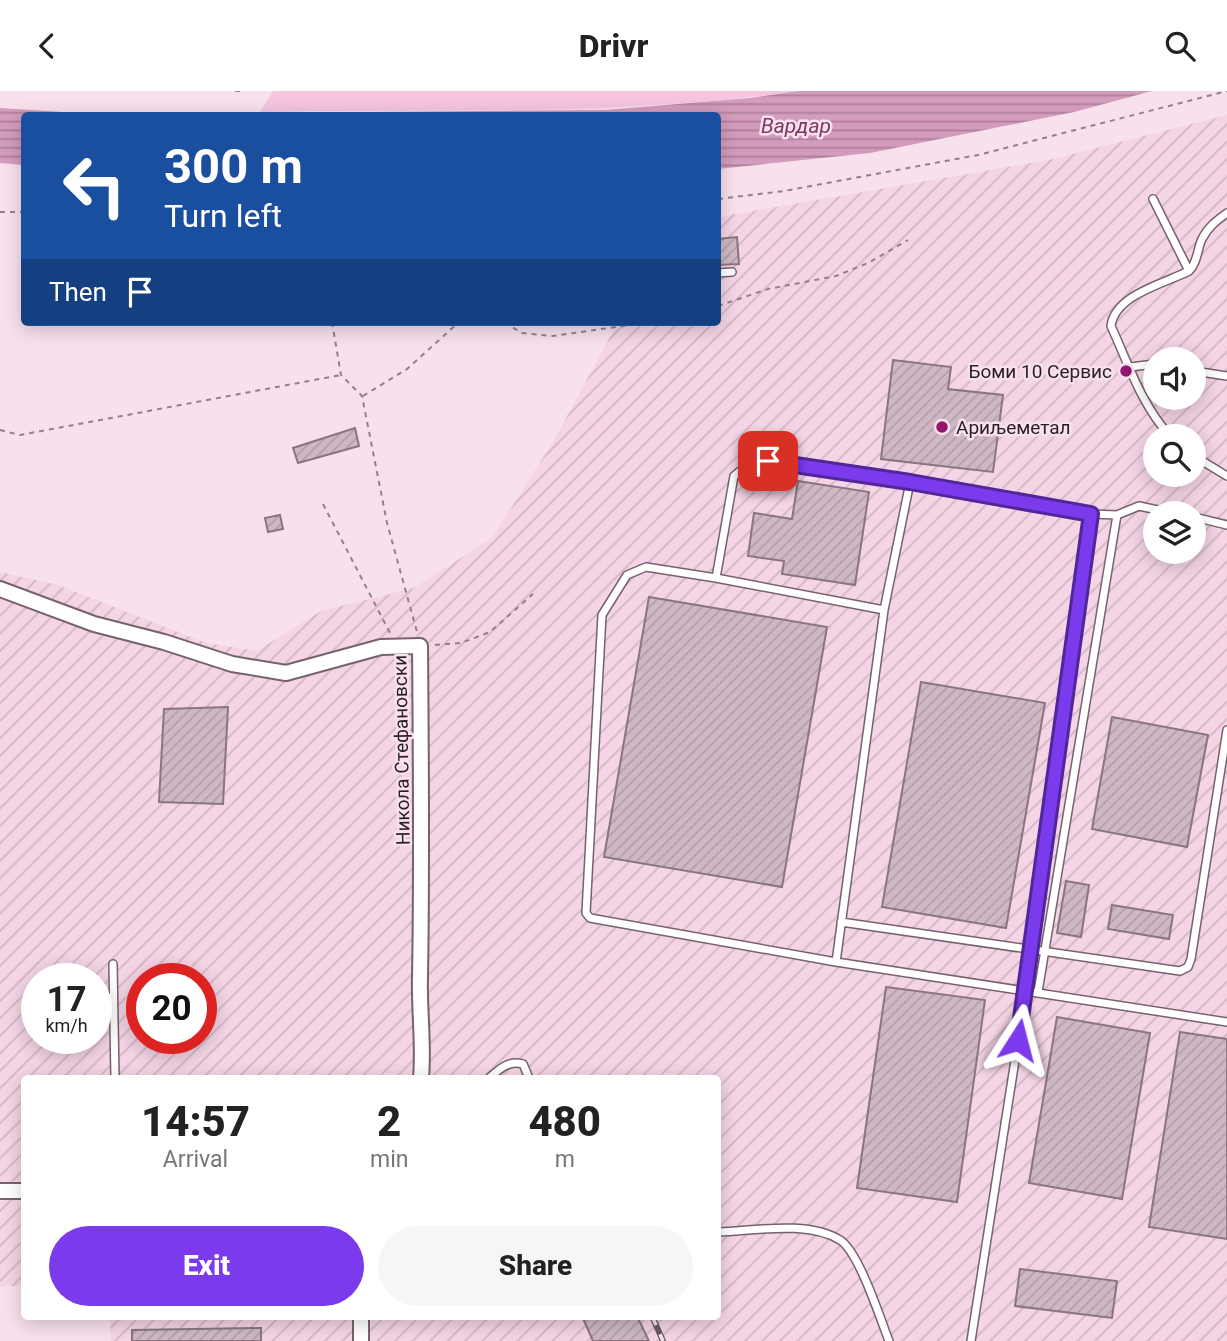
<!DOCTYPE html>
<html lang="en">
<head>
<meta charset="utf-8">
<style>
	body { margin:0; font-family:Roboto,sans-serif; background:#f6f6f6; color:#222; height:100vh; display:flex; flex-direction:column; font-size:26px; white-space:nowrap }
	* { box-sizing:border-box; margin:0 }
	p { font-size:23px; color:#767676 }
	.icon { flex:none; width:38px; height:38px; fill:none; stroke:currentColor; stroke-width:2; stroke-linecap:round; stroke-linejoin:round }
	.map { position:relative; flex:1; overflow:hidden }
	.details { position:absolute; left:21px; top:984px; width:700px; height:245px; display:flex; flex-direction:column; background:#fff; border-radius:7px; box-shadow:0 4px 18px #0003 }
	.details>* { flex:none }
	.hud { position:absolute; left:21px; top:21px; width:700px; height:214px; border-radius:7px; box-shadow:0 4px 18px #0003; background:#1a4fa0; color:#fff; overflow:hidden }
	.tools { position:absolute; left:1143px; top:256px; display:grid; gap:14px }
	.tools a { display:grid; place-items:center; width:63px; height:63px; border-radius:50%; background:#fff; box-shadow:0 4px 18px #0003; font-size:35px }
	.speed { position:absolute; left:21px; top:872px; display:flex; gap:14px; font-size:35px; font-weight:700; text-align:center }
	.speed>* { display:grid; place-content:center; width:91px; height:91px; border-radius:50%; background:#fff; box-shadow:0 4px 18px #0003; line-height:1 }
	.speed small { font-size:18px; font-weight:400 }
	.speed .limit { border:10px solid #d22; background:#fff; color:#111 }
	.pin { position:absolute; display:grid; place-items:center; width:60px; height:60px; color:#fff; margin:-30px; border-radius:14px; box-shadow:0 4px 10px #0006 }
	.me { position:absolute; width:77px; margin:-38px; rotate:9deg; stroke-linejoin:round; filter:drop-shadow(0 0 5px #0008) }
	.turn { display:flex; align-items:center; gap:24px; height:147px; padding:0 28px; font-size:32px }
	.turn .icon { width:91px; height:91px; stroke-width:2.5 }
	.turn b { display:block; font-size:49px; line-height:60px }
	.then { display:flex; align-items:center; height:66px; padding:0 28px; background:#0003; gap:14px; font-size:26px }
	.eta { display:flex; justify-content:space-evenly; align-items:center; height:119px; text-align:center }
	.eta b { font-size:42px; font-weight:800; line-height:49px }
	.button { display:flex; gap:14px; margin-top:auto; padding:14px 28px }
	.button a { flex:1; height:80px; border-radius:42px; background:#7c3aed; color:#fff; font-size:28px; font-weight:800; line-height:80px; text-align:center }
	.button a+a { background:#f6f6f6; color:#222 }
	header { display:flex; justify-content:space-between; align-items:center; height:91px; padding:0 28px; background:#fff; font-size:32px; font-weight:800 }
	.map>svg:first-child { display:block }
</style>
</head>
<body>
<header><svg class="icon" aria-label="back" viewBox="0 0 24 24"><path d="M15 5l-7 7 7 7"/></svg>Drivr<svg class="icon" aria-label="search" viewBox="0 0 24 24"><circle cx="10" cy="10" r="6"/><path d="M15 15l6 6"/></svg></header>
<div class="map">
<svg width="1227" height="1250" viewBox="0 0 1227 1250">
	<defs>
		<pattern id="industrial-furrows" width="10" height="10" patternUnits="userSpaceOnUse" patternTransform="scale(1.75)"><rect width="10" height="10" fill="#f4d4e5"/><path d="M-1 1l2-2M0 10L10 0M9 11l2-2" fill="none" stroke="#d1b6c4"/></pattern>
		<pattern id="water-rules" width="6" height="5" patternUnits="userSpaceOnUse" patternTransform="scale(1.75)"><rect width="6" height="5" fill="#d39cbc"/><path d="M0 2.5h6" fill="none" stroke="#ab7f99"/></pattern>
		<pattern id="building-hatch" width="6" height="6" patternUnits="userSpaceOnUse" patternTransform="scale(1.75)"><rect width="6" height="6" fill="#cfb8c4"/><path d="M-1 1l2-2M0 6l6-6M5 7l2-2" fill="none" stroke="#b29ea8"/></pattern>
	</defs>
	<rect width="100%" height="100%" fill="#f8e0ed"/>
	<path fill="url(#industrial-furrows)" fill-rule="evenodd" d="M1227,24V1250H111L110,1225H718V987H24V1195H0V481L58,494L206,552L257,560L321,520L414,497L492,447L553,351L618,231H718V126L1049,69ZM1155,268H1194V306H1155ZM1155,345H1194V383H1155ZM1155,422H1194V460H1155ZM37,887H96V947H37ZM142,887H201V947H142Z"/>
	<path fill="#f5c5e0" d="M273,0H798C620,26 440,17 260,21Z"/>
	<path fill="url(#water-rules)" d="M798,0H1152L1074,21L870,62L718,78V24H24V74L0,72V17L78,22L148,23L605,19L750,7Z"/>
	<path fill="url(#building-hatch)" stroke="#8a7581" stroke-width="2" d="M737,146L739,173L718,174V148Z
		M893,269L951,276L948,298L1003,304L993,381L881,368Z
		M355,337L359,355L298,372L293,357Z
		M798,390L869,401L855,494L782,483L784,470L748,465L754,422L792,428Z
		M280,424L283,438L268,441L265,427Z
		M649,506L827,536L782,796L604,766Z
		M921,591L1045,612L1006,837L882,816Z
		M228,616L223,713L159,711L164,618Z
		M1112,626L1208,644L1187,756L1092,738Z
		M1066,790L1089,794L1081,846L1057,842Z
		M1112,814L1173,824L1169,848L1108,838Z
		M886,896L985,909L957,1111L857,1097Z
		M1057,926L1150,942L1122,1108L1029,1092Z
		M1180,941L1227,948V1148L1149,1136Z
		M1020,1178L1117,1190L1112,1227L1015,1215Z
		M582,1225H637L649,1250H593Z
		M261,1237V1250H132V1239Z"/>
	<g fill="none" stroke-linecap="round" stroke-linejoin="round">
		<defs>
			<path id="service" d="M1153,108L1189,180
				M718,182L732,181
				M1130,276L1155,273
				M1194,280L1227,285
				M1170,345C1142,315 1128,272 1111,235C1115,204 1163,193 1189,180C1198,171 1197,158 1202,148C1208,136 1217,129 1227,122
				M1194,365L1227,385
				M910,391L884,519L836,871L1227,931
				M1194,426L1227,434
				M716,487L734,385L751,371L768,370L910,391L1091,423
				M841,831L1180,880L1188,876L1191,868L1227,639
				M836,871L590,827L586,822L602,524L627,484L646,476L716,487L884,519
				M113,873L115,987
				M1038,901L1117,424
				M489,987C500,978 508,969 523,973L529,987
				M718,1141C754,1140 807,1129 840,1149C859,1161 880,1227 889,1250
				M971,1250L1026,899L1091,423L1117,424L1139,415L1172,422"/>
			<path id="minor" d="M0,498L94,533L164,551L232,573L286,582L381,556L420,555C421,665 422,776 420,886C419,920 424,953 421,987
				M0,1100H24
				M361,1250V1225"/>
		</defs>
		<use href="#service" stroke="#76626d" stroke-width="10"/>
		<use href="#minor" stroke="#76626d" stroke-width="18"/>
		<path stroke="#91818a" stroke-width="2" stroke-dasharray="5 5" stroke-linecap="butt" d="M235,0H242
			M718,108L784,100L978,64L1227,0
			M0,121H24
			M718,215L768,198L836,185L868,172L908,149
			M332,231L341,284L362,305L387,432L417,541
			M505,231L521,242L553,245L650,231
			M363,305L407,278L459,231
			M0,339L20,344L341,284
			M323,413L390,542
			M435,554L461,552L490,541L533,503"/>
		<use href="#service" stroke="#fff" stroke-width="7"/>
		<use href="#minor" stroke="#fff" stroke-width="14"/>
		<defs>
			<path id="rail" d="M652,1225L663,1250"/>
		</defs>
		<use href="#rail" stroke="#685b62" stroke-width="6"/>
		<use href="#rail" stroke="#f8e0ed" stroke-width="3.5" stroke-dasharray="10" stroke-linecap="butt"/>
	</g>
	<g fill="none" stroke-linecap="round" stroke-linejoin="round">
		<defs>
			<path id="route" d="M768,370L910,391L1091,423L1018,949"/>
		</defs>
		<use href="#route" stroke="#51269a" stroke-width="18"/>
		<use href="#route" stroke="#7c3aed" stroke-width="12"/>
	</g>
	<g fill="#94156f" stroke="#f8e0ed" stroke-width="2.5">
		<circle cx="1126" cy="280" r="7"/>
		<circle cx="942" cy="336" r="7"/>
	</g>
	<g text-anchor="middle" stroke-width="5" stroke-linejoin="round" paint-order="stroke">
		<g font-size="19" fill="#281f24" stroke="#f8e0ed" text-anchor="end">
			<text x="1112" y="287">Боми 10 Сервис</text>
			<text x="956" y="343" text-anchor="start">Ариљеметал</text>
		</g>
		<g font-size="19" fill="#281f24" stroke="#f8e0ed">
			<text transform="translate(401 659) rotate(-91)" y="7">Никола Стефановски</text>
		</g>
		<g font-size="21" font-style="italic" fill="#7a3862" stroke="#f8e0ed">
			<text x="796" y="42">Вардар</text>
		</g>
	</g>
</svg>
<div class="tools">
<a><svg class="icon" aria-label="sound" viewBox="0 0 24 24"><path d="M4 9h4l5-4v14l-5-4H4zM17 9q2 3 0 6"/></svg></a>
<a><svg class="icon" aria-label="search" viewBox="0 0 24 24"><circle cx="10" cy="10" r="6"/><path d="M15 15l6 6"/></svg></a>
<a><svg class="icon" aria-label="layers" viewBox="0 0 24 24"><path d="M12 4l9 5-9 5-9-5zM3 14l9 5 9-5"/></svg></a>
</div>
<div class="speed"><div>17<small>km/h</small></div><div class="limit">20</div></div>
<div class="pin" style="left:768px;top:370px;background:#d93025"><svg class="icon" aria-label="arrive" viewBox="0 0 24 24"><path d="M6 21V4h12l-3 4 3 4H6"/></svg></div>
<svg class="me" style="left:1018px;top:949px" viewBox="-20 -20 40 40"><path d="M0-17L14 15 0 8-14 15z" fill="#7c3aed" stroke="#fff" stroke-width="4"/></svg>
<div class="hud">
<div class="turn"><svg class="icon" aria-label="left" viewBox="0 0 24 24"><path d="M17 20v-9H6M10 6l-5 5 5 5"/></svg><div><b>300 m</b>Turn left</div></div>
<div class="then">Then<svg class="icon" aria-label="arrive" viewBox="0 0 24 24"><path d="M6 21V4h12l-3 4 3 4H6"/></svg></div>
</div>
<section class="details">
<div class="eta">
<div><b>14:57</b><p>Arrival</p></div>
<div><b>2</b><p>min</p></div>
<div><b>480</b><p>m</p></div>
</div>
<div class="button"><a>Exit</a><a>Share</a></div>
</section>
</div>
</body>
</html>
